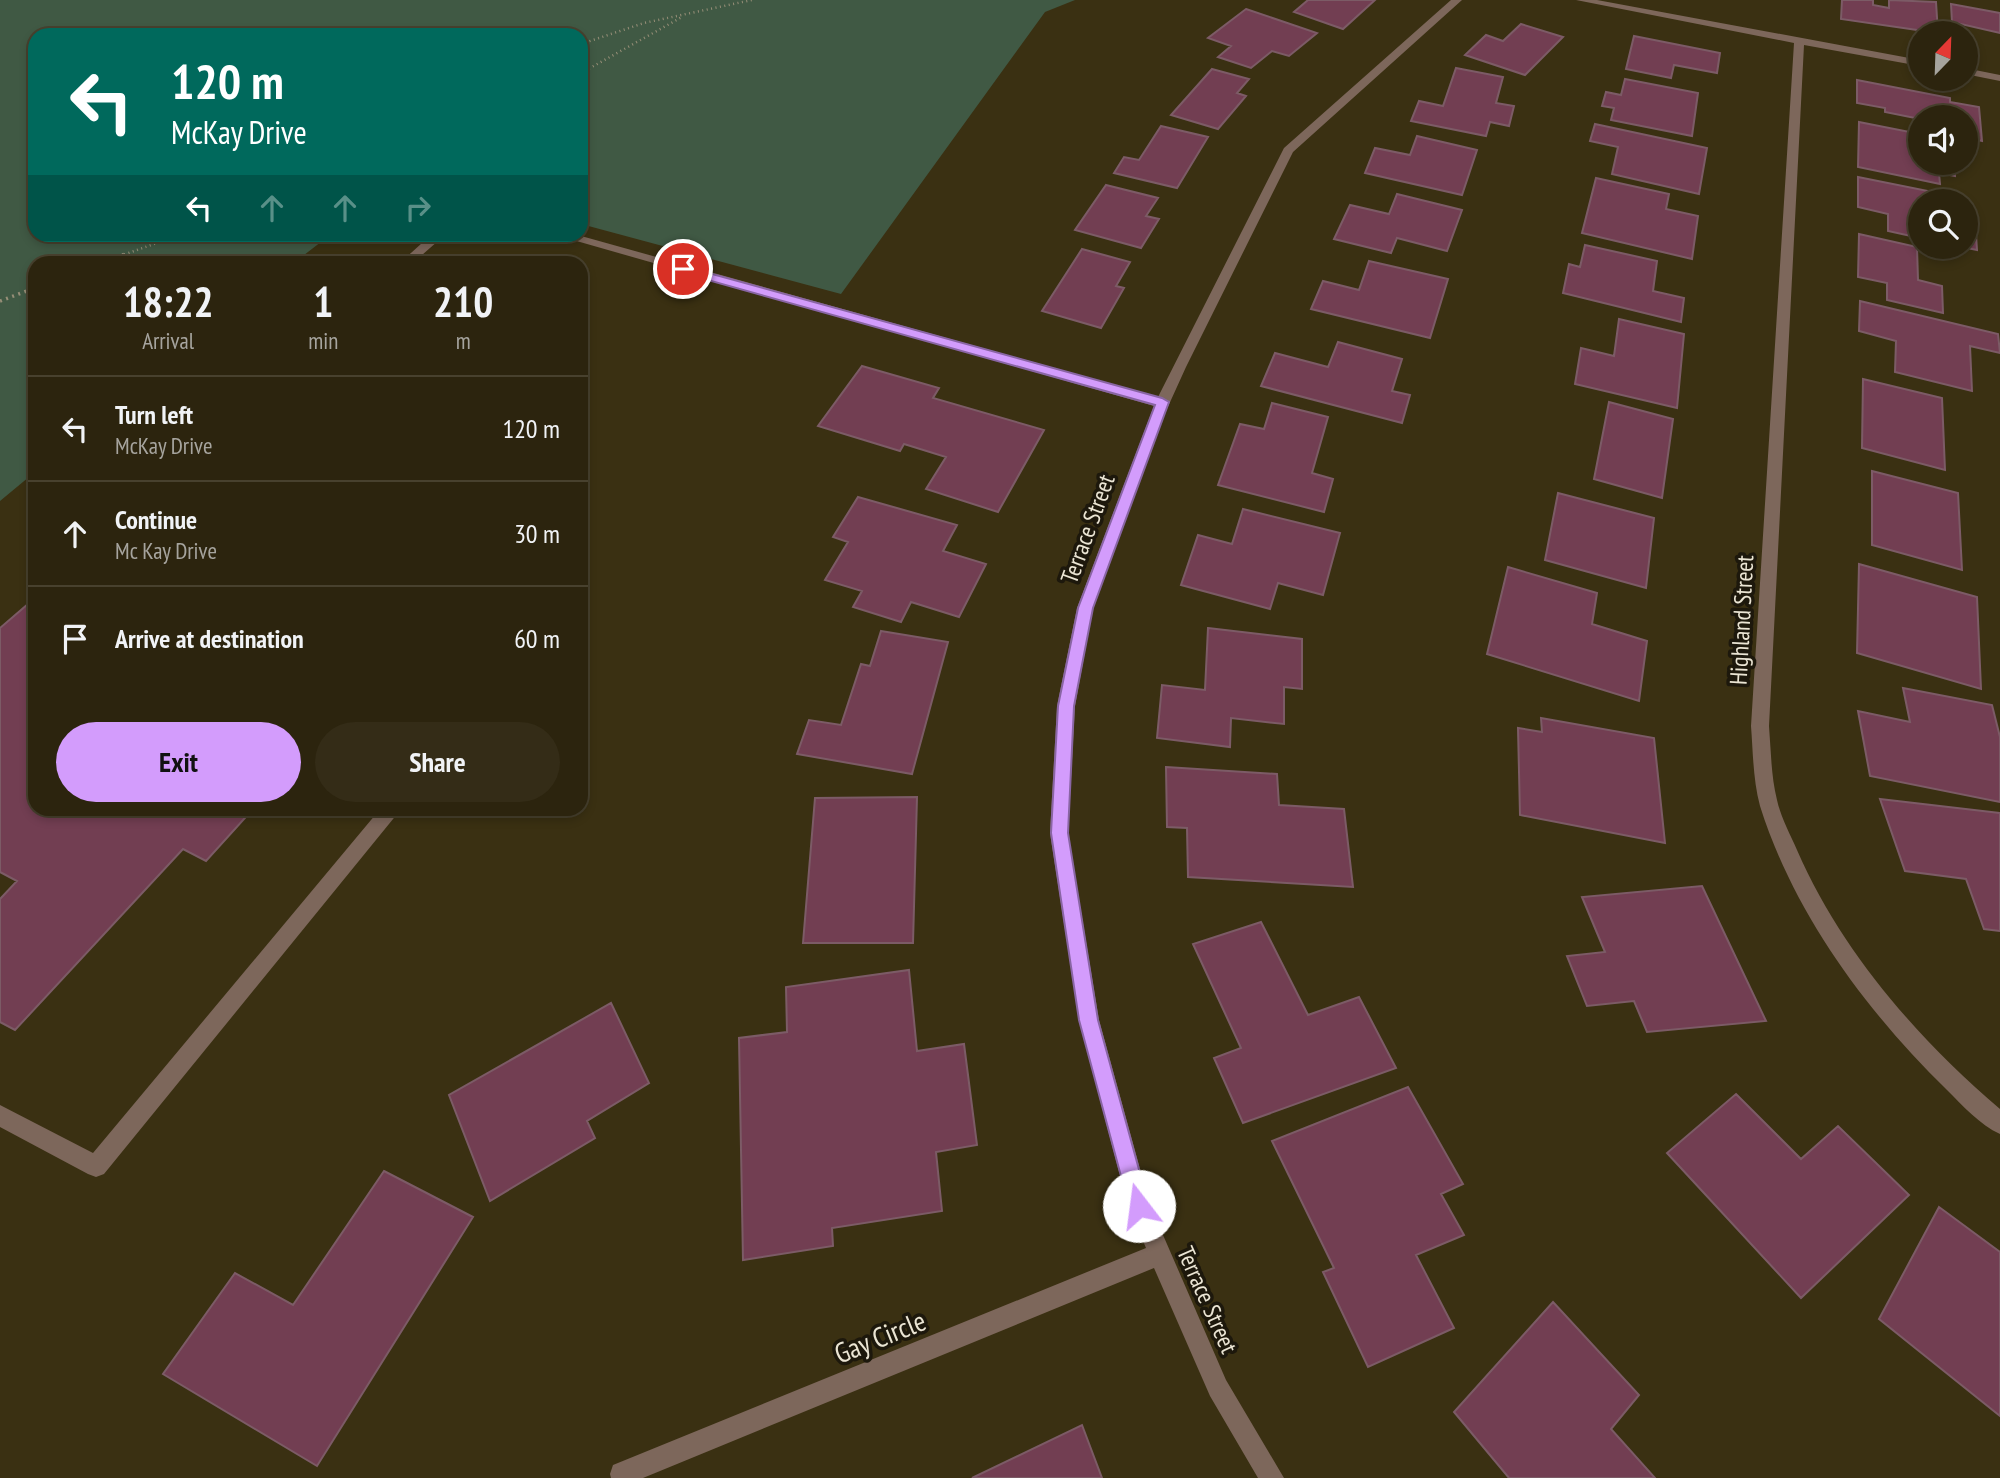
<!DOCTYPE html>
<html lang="en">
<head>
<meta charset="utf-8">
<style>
	body { margin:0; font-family:"PT Sans Narrow",sans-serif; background:#342c17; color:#f1f3f6; height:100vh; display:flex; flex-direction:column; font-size:26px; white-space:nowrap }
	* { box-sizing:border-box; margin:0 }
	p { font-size:23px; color:#a6a49e }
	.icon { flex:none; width:38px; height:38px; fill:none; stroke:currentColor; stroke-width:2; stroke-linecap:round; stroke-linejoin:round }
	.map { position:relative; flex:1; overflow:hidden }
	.details { position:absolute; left:28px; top:256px; width:560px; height:560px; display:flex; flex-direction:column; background:#2c240e; border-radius:21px; box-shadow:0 4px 10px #0003,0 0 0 2px #48412e }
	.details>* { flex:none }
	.banner { position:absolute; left:28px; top:28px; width:560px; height:214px; border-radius:21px; box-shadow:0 4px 10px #0003,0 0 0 2px #48412e; background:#00695c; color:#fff; overflow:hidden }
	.needle { width:46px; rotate:23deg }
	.tools { position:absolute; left:1908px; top:21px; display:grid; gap:14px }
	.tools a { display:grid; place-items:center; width:70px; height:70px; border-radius:50%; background:#2c240e; box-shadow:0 4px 10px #0003,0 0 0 2px #48412e; font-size:35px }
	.pin { position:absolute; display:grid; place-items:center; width:60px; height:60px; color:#fff; margin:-30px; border:4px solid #fff; border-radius:50%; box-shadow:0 2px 7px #0007 }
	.me { position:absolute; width:77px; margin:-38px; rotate:345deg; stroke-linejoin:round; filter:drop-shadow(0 0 5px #0008) }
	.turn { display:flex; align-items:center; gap:24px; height:147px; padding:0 28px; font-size:32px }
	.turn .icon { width:91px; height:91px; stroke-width:2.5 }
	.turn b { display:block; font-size:49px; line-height:60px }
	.lanes { display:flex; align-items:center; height:66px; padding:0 28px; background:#0003; justify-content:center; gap:35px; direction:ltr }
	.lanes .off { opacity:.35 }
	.eta { display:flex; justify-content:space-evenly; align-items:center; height:119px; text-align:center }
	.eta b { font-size:42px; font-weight:700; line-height:49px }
	.cta { display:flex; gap:14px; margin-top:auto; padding:14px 28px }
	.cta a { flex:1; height:80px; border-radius:42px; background:#d39cfc; color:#111; font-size:28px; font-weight:700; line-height:80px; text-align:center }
	.cta a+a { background:#342c17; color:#f1f3f6 }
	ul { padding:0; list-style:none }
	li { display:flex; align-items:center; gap:21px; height:105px; padding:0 28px; border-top:2px solid #48412e }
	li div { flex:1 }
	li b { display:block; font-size:26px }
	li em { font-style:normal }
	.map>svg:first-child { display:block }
</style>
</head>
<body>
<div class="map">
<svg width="2000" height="1478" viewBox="0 0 2000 1478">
	<rect width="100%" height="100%" fill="#3a3012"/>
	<path fill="#405944" d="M0,0H1075L1045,12L841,294L581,224V35H35V234L330,235L295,262H35V472L0,501Z"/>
	<path fill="#723e52" stroke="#7c5b66" stroke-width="2" d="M1308,0H1375L1343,29L1294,12Z
		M1842,0H1873V5L1889,8V0L1936,2L1938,33L1841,19Z
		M1951,4L2000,13V33L1952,22Z
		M1246,9L1317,33L1289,56L1272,51L1251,68L1218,57L1231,46L1208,38Z
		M1521,24L1563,37L1525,75L1465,55L1486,35L1503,41Z
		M1634,36L1720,53L1717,73L1674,65L1671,78L1626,69Z
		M1456,68L1503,77L1496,103L1514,106L1509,126L1490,122L1486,136L1411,121L1419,101L1443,106Z
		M1212,69L1249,79L1237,93L1246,96L1218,129L1171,115Z
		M1625,79L1698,93L1692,136L1611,120L1614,108L1602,106L1606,92L1621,95Z
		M1857,80L1950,98V102L1979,107L1982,141L1965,137V117L1920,119L1885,112V108L1857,103Z
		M1859,122L1920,134V163H1954L1955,176L1939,173L1940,184L1858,167Z
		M1595,124L1707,148L1699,194L1612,174L1618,147L1590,141Z
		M1161,126L1208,137L1177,188L1114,173L1124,157L1139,160Z
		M1417,136L1477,150L1462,195L1365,173L1375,148L1410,155Z
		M1858,177L1928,191V201H1920V238L1888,231V214L1858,207Z
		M1596,178L1669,194L1666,209L1698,216L1692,259L1582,233Z
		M1106,185L1158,198L1146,216L1159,219L1141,248L1075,230Z
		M1397,194L1462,210L1447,251L1397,238L1391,253L1334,239L1350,205L1389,214Z
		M1965,232L1976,235L1977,250L1962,247H1965Z
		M1859,234L1917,247L1918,280L1942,286L1943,313L1887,300V283L1858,277Z
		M1585,245L1657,261L1653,291L1684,298L1681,322L1563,293L1569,264L1580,267Z
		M1082,249L1130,262L1116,286L1124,288L1101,328L1042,311Z
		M1369,261L1448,279L1430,338L1311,309L1323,281L1359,290Z
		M1860,301L1998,334L2000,353L1970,346L1972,391L1895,372L1896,341L1859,331Z
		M1619,319L1684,334L1677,408L1575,384L1581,348L1614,356Z
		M1338,342L1402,359L1392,391L1410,395L1402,423L1261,386L1275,353L1328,367Z
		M862,366L939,388L933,398L1044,430L998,512L926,489L946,457L904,444L900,451L818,426Z
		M1863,379L1942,398L1945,470L1862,448Z
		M1609,402L1673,419L1662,498L1594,479Z
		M1272,403L1328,417L1312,473L1333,479L1324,512L1218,485L1240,424L1264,429Z
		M1872,471L1958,493L1962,570L1872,545Z
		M1558,493L1654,518L1646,588L1545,560Z
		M858,497L957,525L943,551L986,564L959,617L911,602L901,622L853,607L862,591L825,580L848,542L833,537Z
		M1243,509L1340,533L1323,595L1278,583L1270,609L1181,585L1198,535L1232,544Z
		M1859,564L1977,597L1981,689L1857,653Z
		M1508,567L1597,593L1592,624L1647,641L1639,701L1487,654Z
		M35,598V808H254L206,861L183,849L15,1030L0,1022V899L17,881L0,872V628Z
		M1208,628L1302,639V689L1284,687V724L1231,718L1230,747L1157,738L1162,685L1205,690Z
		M881,631L948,642L912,774L797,754L809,720L841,725L861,664L870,666Z
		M1903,688L1992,705L2000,737V802L1870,776L1858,711L1910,722Z
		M1541,718L1654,738L1665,843L1520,815L1518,728L1542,732Z
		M1166,767L1277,774L1279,805L1344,809L1353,887L1188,877L1187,828L1167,827Z
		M917,797L913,943H803L815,798Z
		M1880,799L2000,813V931L1984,929L1966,879L1905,871Z
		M1702,886L1766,1021L1647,1032L1634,1001L1587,1006L1567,956L1605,952L1582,897Z
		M1261,922L1308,1015L1359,997L1396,1068L1243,1123L1214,1058L1241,1048L1193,944Z
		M909,970L917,1051L964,1044L977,1145L936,1152L942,1211L832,1228L833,1246L743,1260L739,1038L787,1032L786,987Z
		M611,1003L649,1083L587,1121L595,1138L490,1201L449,1095Z
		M1408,1087L1463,1184L1441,1194L1464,1235L1416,1255L1454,1328L1368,1367L1323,1272L1334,1268L1272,1141Z
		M1736,1094L1801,1159L1838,1126L1909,1195L1801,1298L1667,1153Z
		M384,1171L473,1217L317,1466L163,1374L235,1273L293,1305Z
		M1939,1207L2000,1252V1416L1879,1319Z
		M1553,1302L1639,1395L1611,1429L1655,1478H1509L1454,1412Z
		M1082,1425L1102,1478H972Z"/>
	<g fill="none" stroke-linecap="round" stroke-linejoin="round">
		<path stroke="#978f78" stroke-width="2.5" stroke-dasharray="1 3.5" stroke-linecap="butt" d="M581,44L644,23L752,0
			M581,73L682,17
			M120,256L182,234"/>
		<path stroke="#978f78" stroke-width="3.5" stroke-dasharray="2 4.5" stroke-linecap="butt" d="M104,262L125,254
			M0,301L35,288"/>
		<path fill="#7d675b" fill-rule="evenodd" d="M432,234H446L414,262H401Z
			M381,808H402L104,1174L96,1177L88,1174L0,1127V1105L93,1153Z"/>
		<path fill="#7d675b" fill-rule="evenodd" d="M1451,0H1462L1293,152L1186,367L1156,433L1093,608L1075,706L1068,833L1099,1020L1150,1205L1226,1380L1284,1478H1258L1210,1396L1154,1268L643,1478H611L610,1474L613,1465L1146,1248L1128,1206L1079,1020L1050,833L1057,706L1077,608L1154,406L552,234H574L1158,397L1284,148Z
			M1576,0H1597L1920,60V66L1804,45L1769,726C1771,751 1771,776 1777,800C1781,818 1790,834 1797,850C1841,951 1917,1038 2000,1109V1134C1980,1125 1962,1105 1947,1090C1867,1012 1794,914 1760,806C1753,780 1753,752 1751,726L1794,43Z
			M1965,68L2000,75V81L1965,74Z"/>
	</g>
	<path fill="#d39cfc" stroke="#8965a4" stroke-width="2" d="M683,266L1162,398L1169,402L1093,608L1074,706L1068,833L1098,1020L1149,1206L1146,1213L1139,1216L1132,1213L1129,1206L1079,1020L1051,833L1058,706L1078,608L1155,405L679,272L677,269Z"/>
	<g text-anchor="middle" stroke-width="7" stroke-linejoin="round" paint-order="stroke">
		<g font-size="24" fill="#ebe5d4" stroke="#1d180c">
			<text transform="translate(1088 529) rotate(-70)" y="8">Terrace Street</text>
			<text transform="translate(1742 620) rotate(-87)" y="8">Highland Street</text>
			<text transform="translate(1207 1300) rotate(66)" y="8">Terrace Street</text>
		</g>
		<g font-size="28" fill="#ebe5d4" stroke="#1d180c">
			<text transform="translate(880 1337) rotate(-22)" y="10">Gay Circle</text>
		</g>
	</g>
</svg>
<div class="tools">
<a><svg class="needle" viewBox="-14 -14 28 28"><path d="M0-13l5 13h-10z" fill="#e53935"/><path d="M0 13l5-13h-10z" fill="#a6a49e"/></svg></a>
<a><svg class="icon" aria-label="sound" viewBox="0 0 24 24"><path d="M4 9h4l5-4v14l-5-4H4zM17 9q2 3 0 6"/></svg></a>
<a><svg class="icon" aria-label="search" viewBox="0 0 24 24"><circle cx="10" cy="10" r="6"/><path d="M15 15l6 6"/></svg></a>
</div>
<div class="pin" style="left:683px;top:269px;background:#d93025"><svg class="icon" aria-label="arrive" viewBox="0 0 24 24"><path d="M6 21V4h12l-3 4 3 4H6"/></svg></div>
<svg class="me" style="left:1139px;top:1206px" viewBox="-20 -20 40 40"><circle r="19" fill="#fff"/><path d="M0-13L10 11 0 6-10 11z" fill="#d39cfc"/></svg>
<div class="banner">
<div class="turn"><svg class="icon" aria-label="left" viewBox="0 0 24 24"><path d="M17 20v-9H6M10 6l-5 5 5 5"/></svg><div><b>120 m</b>McKay Drive</div></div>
<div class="lanes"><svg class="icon" aria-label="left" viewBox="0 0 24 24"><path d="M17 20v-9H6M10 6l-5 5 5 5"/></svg><svg class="icon off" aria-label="ahead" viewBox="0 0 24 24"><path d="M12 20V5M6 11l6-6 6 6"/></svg><svg class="icon off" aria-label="ahead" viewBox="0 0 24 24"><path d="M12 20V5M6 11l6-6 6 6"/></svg><svg class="icon off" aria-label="right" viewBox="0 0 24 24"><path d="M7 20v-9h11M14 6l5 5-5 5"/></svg></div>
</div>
<section class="details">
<div class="eta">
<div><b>18:22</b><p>Arrival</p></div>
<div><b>1</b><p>min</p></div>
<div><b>210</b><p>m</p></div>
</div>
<ul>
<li><svg class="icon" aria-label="left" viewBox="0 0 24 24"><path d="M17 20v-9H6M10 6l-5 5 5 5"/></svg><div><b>Turn left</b><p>McKay Drive</p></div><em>120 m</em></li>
<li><svg class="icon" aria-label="ahead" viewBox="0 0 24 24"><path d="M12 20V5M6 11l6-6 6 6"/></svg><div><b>Continue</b><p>Mc Kay Drive</p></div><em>30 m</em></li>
<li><svg class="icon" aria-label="arrive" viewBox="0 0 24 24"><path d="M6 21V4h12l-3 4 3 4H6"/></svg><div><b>Arrive at destination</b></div><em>60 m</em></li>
</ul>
<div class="cta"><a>Exit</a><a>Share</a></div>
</section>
</div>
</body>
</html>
